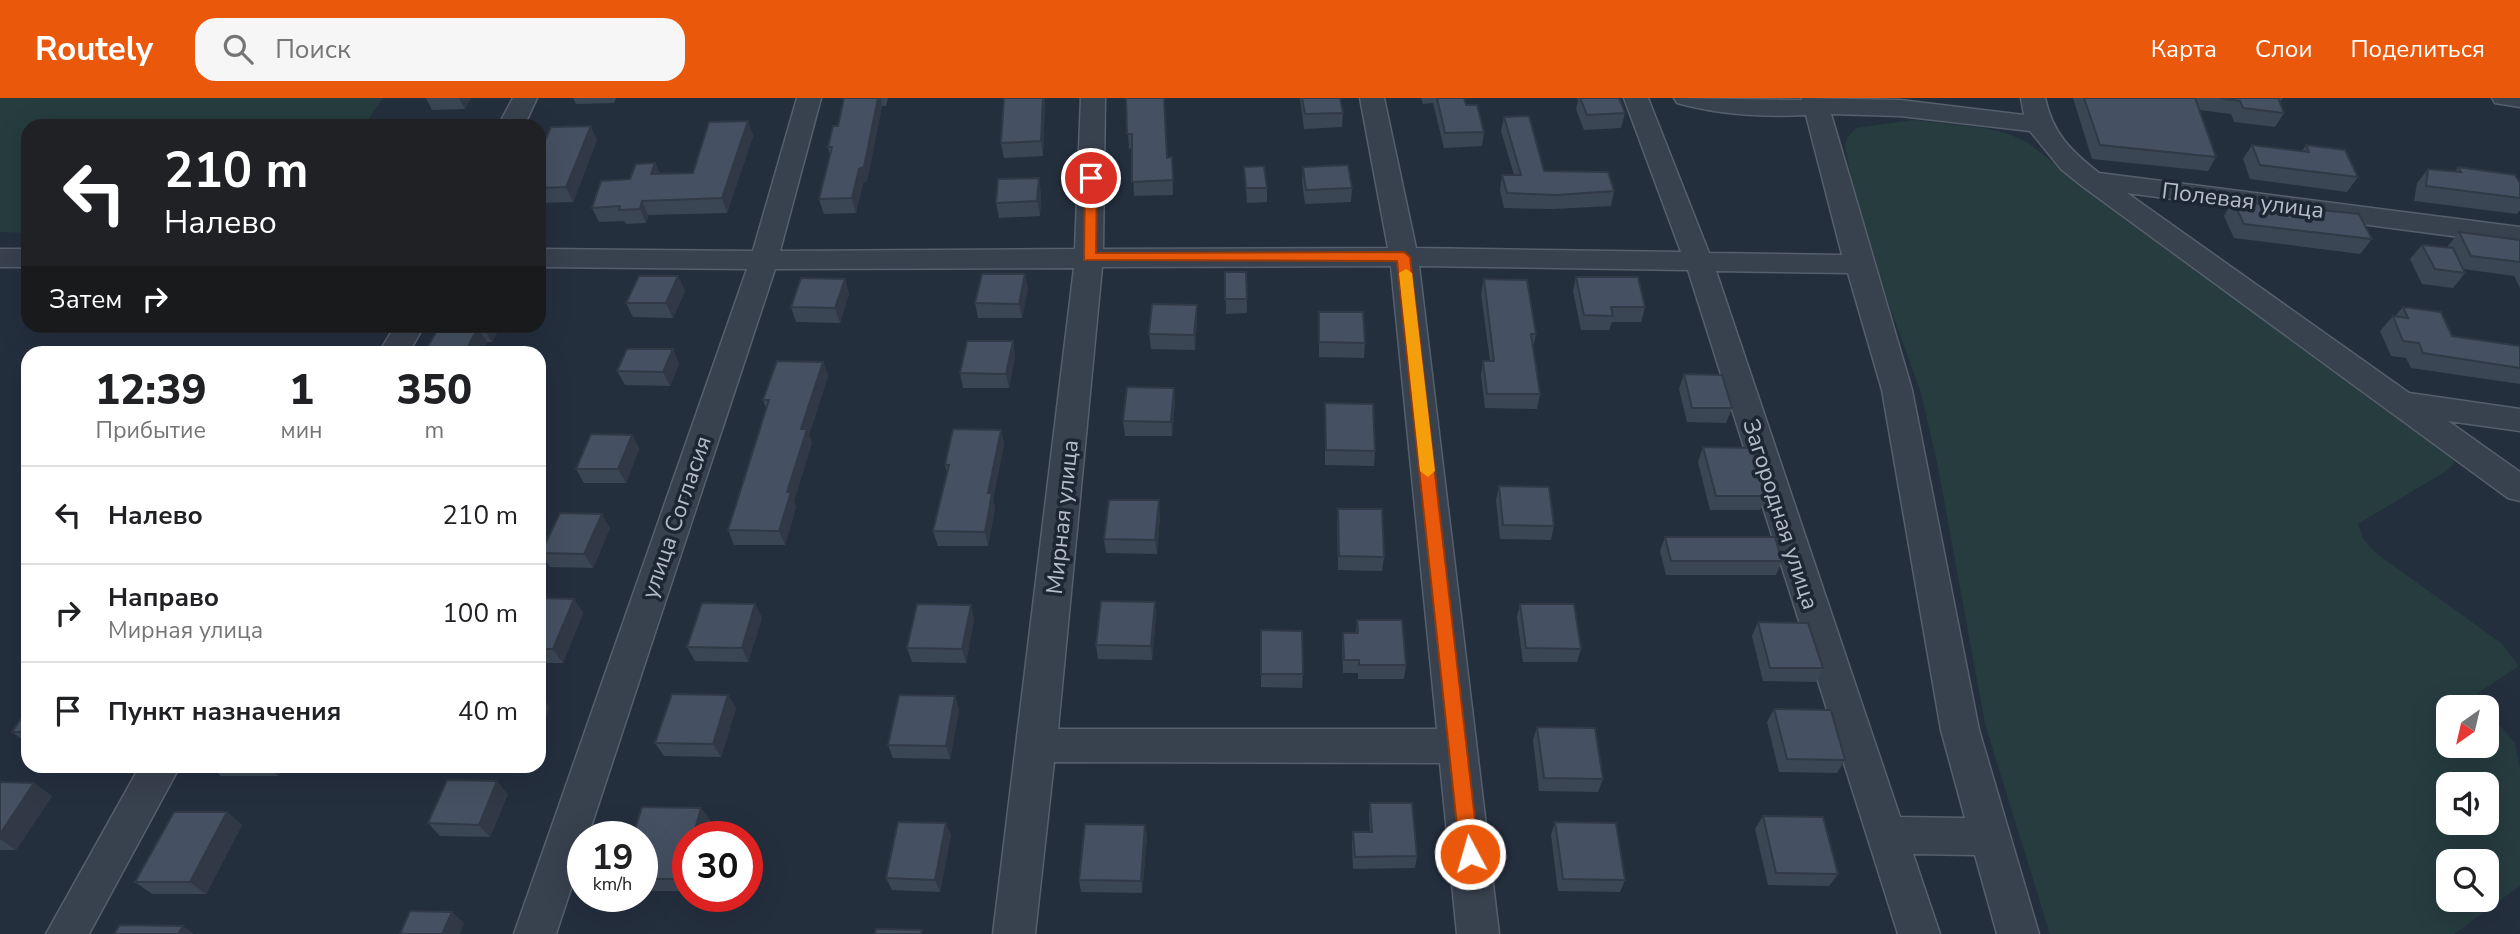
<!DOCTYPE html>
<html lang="ru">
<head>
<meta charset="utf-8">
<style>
	body { margin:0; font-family:"Nunito Sans",sans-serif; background:#f6f6f6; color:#202124; height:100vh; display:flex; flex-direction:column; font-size:26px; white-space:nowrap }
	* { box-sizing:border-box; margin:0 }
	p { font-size:23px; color:#757577 }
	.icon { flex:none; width:38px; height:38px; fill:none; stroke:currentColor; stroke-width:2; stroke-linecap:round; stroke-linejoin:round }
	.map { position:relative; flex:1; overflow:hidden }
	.sheet { position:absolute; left:21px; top:248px; width:525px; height:427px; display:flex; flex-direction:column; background:#fff; border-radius:21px; box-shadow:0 7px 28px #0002 }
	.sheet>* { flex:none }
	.banner { position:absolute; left:21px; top:21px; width:525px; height:214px; border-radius:21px; box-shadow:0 7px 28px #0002; background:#202124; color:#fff; overflow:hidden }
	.needle { width:46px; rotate:214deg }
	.buttons { position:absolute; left:2436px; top:597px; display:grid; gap:14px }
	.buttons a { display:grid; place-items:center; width:63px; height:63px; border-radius:14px; background:#fff; box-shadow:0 7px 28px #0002; font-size:35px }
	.speed { position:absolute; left:567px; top:723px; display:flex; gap:14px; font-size:35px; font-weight:700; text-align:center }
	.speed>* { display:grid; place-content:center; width:91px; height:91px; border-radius:50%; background:#fff; box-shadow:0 7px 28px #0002; line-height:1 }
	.speed small { font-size:18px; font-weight:400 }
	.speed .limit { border:10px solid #d22; background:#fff; color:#111 }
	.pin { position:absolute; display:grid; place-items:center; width:60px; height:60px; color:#fff; margin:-30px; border:4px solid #fff; border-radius:50%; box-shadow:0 2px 7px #0007 }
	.me { position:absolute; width:77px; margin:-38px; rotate:354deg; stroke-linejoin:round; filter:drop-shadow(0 0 5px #0008) }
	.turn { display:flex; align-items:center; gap:24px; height:147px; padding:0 28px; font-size:32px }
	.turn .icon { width:91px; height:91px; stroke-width:2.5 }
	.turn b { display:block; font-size:49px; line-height:60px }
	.then { display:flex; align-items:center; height:66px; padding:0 28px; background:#0003; gap:14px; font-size:26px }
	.eta { display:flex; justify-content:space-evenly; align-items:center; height:119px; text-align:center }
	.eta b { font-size:42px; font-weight:800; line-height:49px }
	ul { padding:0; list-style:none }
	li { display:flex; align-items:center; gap:21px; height:98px; padding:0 28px; border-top:2px solid #e0e0e0 }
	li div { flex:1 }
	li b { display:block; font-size:26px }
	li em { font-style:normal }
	header { display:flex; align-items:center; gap:42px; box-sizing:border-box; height:98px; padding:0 35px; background:#ea580c; color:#fff }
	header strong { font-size:33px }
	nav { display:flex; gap:38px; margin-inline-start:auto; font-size:24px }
	.search { width:490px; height:63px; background:#f6f6f6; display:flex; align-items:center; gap:18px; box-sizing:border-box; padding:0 24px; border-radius:21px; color:#757577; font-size:26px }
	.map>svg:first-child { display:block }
</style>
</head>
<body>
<header>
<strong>Routely</strong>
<div class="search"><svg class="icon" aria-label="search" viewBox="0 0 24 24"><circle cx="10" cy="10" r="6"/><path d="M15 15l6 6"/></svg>Поиск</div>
<nav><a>Карта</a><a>Слои</a><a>Поделиться</a></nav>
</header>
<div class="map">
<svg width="2520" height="836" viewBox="0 0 2520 836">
	<rect width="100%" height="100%" fill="#242f3e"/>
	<path fill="#263c3f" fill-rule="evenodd" d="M0,0H383L368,22L357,28H28V135L0,134Z
		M1914,22L1984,30L2009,36L2028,45L2114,112L2448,350L2455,364L2446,373L2358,426L2363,441L2377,456L2501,545L2519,568L2478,595L2485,609H2448V648H2487V612L2515,645L2520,669V788L2454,836H2050L1985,626L1938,369L1921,295L1886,198L1852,84L1845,48L1847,40L1856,30ZM2448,686H2487V724H2448ZM2448,763H2487V802H2448Z"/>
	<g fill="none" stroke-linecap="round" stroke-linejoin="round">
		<defs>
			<path id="minor" d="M513,0H537L524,28H498Z
				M797,0H821L780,153L1075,151L1081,0H1105L1103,151L1388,150L1360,0H1384L1416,150L1681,154L1624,0H1648L1709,155L1842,157L1806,17C1761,19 1721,17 1677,5L1674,0L1802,2V0L1900,2L2024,17L2021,0H2045C2053,36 2071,53 2099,75L2520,129V147L2127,95L2409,295L2520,311V333L2448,323L2520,374V403L2508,400L2082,88L2061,71L2030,33L1900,18L1831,16L1912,292L1979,632L2039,836H1997L1975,757L1913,756L1940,836H1898L1688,172L1419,168L1499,836H1457L1440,665L1054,664L1035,836H993L1074,170L775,171L588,738H583V754L556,836H514L747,171L539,169V151L753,153ZM1391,168L1437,631H1058L1102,169ZM1716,173L1848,175L1882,292L1941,632L1965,720L1900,719Z
				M2492,0H2520V9L2495,5Z
				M0,151H28V169H0Z
				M395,228H424L408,256H378Z
				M140,668H180L89,836H46Z"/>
		</defs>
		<use href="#minor" stroke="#565f6c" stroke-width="3"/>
		<use href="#minor" fill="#38414e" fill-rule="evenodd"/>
	</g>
	<path fill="#3b4654" d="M426,0H471L465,11L432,12Z
		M573,0H616L614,5L576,6Z
		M844,0H888L886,8H882L867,83L863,85L856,115L824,116L819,101L830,58L828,49L838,28Z
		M1045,0L1043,58L1004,60L1001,45Z
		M1126,0L1167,60L1172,59L1173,97L1134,98L1132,50L1129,51Z
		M1300,0H1340L1343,15L1342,29L1304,31Z
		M1421,0H1464L1466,7L1484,34L1482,48L1444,50L1433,5L1423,6Z
		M1577,0H1619L1625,15L1621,30L1584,32L1576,11L1578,2Z
		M2073,0H2283L2280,4L2284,15L2275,29L2234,24L2231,16L2199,12L2216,59L2208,73L2092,61Z
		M1504,19L1544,73L1614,93L1611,108L1553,111L1504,110L1500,92L1502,77H1514L1501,33Z
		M748,23L753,38L727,115L648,117L646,125L626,126L624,123L599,124L592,110L630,81L655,65L660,76L693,75Z
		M597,42L573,104L539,105V57Z
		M2252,47L2302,53L2306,47L2358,79L2347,94L2250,81L2243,61Z
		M1244,69L1267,90V104L1247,105Z
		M1303,69L1352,90L1351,104L1305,106L1302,83Z
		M2458,69L2520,85V112L2517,116L2414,103L2417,85L2428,71L2455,74Z
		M1041,94L1040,118L999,120L996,105Z
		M2233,103L2372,141L2360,156L2234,140L2224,118Z
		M2459,134L2520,142V190L2514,178L2463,171L2465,175L2453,190L2422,186L2410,161L2422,147L2449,150L2448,148Z
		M1225,174H1246L1247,215L1226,216Z
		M678,178L685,193L673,220L633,219L626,205Z
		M1576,179L1645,209L1641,224H1612L1609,232H1581L1573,193Z
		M1484,181L1536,236L1533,250L1540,296L1537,311L1485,310L1481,277L1483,263H1490L1481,196Z
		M1028,191L1022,220H978L975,205Z
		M849,195L840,225L796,224L791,209Z
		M1197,207V221L1195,252L1151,251L1149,236Z
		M2403,209L2452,238L2520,248V286L2411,270L2406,260L2391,258L2380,233L2393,218H2395Z
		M1319,214L1365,245L1364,260L1319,259Z
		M440,228H501L492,244H487L481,256H423Z
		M1013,243L1015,258L1009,290H963L960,275Z
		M673,251L679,266L670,288L625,287L617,273Z
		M823,264L828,278L809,337L812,345L794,403L796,409L785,447H734L728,432L766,310L763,302Z
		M1684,276L1732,310L1726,325L1687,324L1679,291Z
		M1174,290L1175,304L1172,338H1125L1123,323Z
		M1325,305L1375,353L1374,368L1325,367Z
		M1001,332L1004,346L993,401L995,410L988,448H938L933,433L947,375L945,367Z
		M632,337L639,351L626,385H584L576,371Z
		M1703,349L1766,398L1760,412H1710L1698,364Z
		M1499,388L1554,428L1551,442L1500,441L1496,402Z
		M1338,411L1384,459L1382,473L1338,472L1337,425Z
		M1160,417L1157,456L1106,455L1104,441Z
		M610,430L593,470L550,469L541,455Z
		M1665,439L1782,463L1776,477H1666L1660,453Z
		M539,500L574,501L583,515L563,565H539Z
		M1155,504L1156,518L1152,562L1098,561L1096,547Z
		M755,506L762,520L748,564L695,563L687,549Z
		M1520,506L1581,551L1577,564H1523L1517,519Z
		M974,521L966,565L912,564L907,550Z
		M1357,522L1406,567L1404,581H1358V575H1343L1342,549L1343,535H1356Z
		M1758,524L1823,570L1816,584L1763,583L1752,538Z
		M1261,532L1303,576L1302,590L1261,589Z
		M728,597L736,610L721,659L664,658L655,645Z
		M955,598L959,612L950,661L893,660L888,647Z
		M28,610V646L12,634Z
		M1774,611L1845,662L1837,675L1779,674L1767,624Z
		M1537,629L1603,681L1598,694L1539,693L1533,642Z
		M210,668H283L278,678H221Z
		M0,684L34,685L52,698L16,752H0Z
		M508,696L490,739L440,738L428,725Z
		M1370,705L1417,758L1415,770L1353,771L1352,746L1353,734H1370L1369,717Z
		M701,710L710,722L688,738V793H642V738Z
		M227,714L242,727L206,796H152L135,784Z
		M1763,718L1838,776L1829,788L1768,787L1755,731Z
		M1555,724L1625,782L1620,794L1558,793L1551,737Z
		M1145,727L1147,739L1142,795L1081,794L1079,782Z
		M951,737L940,794L892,792L886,780Z"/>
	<path fill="#303945" d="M459,0H471L465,11Z
		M878,0H881L882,8L867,83L863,85L856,115L852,100Z
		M1043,0H1045L1043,58L1041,43Z
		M748,23L753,38L727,115L722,100Z
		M591,28L597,42L573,104L566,89Z
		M655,65L661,80L651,76Z
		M1039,80L1041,94L1040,118L1037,103Z
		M642,103L648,117L646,125L640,111Z
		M1025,176L1028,191L1022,220L1019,206Z
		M678,178L685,193L673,220L666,205Z
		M845,181L849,195L840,225L835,210Z
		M1197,207V221L1195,252L1194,237Z
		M484,228H501L492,244L483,230Z
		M478,230L487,244L481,256H464Z
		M1013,243L1015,258L1009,290L1006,276Z
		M673,251L679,266L670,288L663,274Z
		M823,264L828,278L809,337L812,345L794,403L796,409L785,447L779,433L787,394L801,331Z
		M1174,290L1175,304L1172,338L1171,324Z
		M1001,332L1004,346L993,401L995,410L988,448L985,434L988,395Z
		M632,337L639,351L626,385L618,371Z
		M1159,402L1160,417L1157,456L1155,442Z
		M602,416L610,430L593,470L584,456Z
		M574,501L583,515L563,565L553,551Z
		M1155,504L1156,518L1152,562L1151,548Z
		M755,506L762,520L748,564L742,550Z
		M971,507L974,521L966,565L962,551Z
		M540,596L550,609L539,635V598Z
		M728,597L736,610L721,659L713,646Z
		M955,598L959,612L950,661L946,648Z
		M267,668H283L278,678Z
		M497,683L508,696L490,739L479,727Z
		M34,685L52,698L16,752L0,741V736Z
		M701,710L710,722L705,738H693Z
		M227,714L242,727L206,796L190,784Z
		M946,725L951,737L940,794L935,782Z
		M1145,727L1147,739L1142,795L1141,783Z
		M688,757V791L681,781Z
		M452,814L464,825L460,836H442Z
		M183,828L194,836H178Z"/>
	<path fill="#455162" stroke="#303945" stroke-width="2" d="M844,0H878L864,69L859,71L852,100L819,101L832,49H828L833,28H838Z
		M1004,0H1043L1041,43L1001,45Z
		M1126,0H1164L1167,60L1172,59L1173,82L1132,84V36H1127Z
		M1302,0H1340L1343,15L1305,16Z
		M1437,0H1464L1466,7H1477L1484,34L1445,35Z
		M1580,0H1619L1625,15L1587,17Z
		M2084,0H2195L2216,59L2100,47Z
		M2219,0H2278L2284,15L2243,10L2240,3Z
		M1529,18L1544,73L1608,74L1614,93L1556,97L1507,95L1502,77H1521L1504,19Z
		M748,23L722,100L642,103L640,111L619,112L620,108L592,110L601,83L630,81L636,66L655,65L651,76L693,75L709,24Z
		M591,28L566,89L539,90V57L551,29Z
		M2252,47L2309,54L2306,47L2345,52L2358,79L2260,67Z
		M1348,67L1352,90L1306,92L1303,69Z
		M1264,68L1267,90H1246L1244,69Z
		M2458,69L2515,77L2520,85V100L2426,88L2428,71L2461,74Z
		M1039,80L1037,103L996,105L998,81Z
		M2233,103L2359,116L2372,141L2244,126Z
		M2459,134L2520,142V164L2471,158Z
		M2422,147L2453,150L2465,175L2435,171Z
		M1225,174H1246L1247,201H1225Z
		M982,176H1025L1019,206L975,205Z
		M639,178H678L666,205H626Z
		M1576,179H1638L1645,209H1611L1613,218L1584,217Z
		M801,180L845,181L835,210L791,209Z
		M1484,181L1527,182L1536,236H1531L1540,296H1487L1483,263H1494Z
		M1152,206L1197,207L1194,237L1149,236Z
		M2403,209L2441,214L2452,238L2520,248V270L2423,255L2419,245L2403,243L2393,218L2408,220Z
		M1319,214H1363L1365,245L1319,244Z
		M440,228H484L483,230H478L464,256H423Z
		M967,243H1013L1006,276L960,275Z
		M627,251H673L663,274L617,273Z
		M777,263L823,264L801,331H807L787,394H791L779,433L728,432L769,302H763Z
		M1684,276L1722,277L1732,310H1692Z
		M1127,289L1174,290L1171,324L1123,323Z
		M1325,305L1373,306L1375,353L1326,352Z
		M953,331L1001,332L988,395H992L985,434L933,433L949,367H945Z
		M591,336L632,337L618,371H576Z
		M1703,349L1752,350L1766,398H1716Z
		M1499,388L1549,389L1554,428L1503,427Z
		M1109,402H1159L1155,442L1104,441Z
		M1338,411H1382L1384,459L1339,458Z
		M560,415L602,416L584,456L541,455Z
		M1665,439H1775L1782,463H1671Z
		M539,500L574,501L553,551H539Z
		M1101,503L1155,504L1151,548L1096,547Z
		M702,505L755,506L742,550L687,549Z
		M917,506L971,507L962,551L907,550Z
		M1520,506H1574L1581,551L1526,550Z
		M1357,522H1402L1406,567H1359V562H1344L1343,535H1358Z
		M1758,524L1808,525L1823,570H1770Z
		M1261,532L1302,533L1303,576H1261Z
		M672,596L728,597L713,646L655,645Z
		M899,597L955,598L946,648L888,647Z
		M28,610V634H12Z
		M1774,611L1831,612L1845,662L1787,661Z
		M1537,629L1595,630L1603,681L1544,680Z
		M447,682L497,683L479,727L428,725Z
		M0,684L34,685L0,736Z
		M1370,705H1412L1417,758L1355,759L1353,734H1372Z
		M642,709L701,710L693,738H688V757L681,781H642V738H633Z
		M174,714H227L190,784H135Z
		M1763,718L1823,719L1838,776L1776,775Z
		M898,724L946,725L935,782L886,780Z
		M1555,724L1616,725L1625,782L1563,781Z
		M1085,726L1145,727L1141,783L1079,782Z
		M410,813L452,814L442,836H400Z
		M120,827L183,828L178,836H114Z
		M876,831L922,832L921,836H875Z"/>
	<path fill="#ea580c" stroke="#983908" stroke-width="2" d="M1091,76L1097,80L1096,155L1404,154L1410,159L1479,756L1476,762L1470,765L1463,762L1460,756L1397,163L1084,162L1085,80Z"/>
	<path fill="#f59e0b" d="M1406,171L1412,175L1435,373L1428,379L1420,373L1399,175Z"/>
	<g text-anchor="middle" stroke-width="7" stroke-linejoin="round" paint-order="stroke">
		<g font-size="23" fill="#b4bcc9" stroke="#1d2633">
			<text transform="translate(2243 102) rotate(7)" y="8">Полевая улица</text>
			<text transform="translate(1781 416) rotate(72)" y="8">Загородная улица</text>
			<text transform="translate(676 419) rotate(-71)" y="8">улица Согласия</text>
			<text transform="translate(1062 419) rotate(-84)" y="8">Мирная улица</text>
		</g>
	</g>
</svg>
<div class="buttons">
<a><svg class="needle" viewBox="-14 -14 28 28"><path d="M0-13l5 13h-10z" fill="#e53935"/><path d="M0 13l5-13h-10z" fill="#757577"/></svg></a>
<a><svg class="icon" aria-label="sound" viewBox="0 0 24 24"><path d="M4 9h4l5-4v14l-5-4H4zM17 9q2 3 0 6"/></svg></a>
<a><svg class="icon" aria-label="search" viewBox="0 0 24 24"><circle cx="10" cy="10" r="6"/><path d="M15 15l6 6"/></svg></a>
</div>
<div class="speed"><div>19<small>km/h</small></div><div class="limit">30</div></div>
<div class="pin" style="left:1091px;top:80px;background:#d93025"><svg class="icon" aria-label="arrive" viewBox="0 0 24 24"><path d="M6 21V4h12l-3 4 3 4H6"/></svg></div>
<svg class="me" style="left:1470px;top:756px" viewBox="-20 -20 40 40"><circle r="17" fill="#ea580c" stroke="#fff" stroke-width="3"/><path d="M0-11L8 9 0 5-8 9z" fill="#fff"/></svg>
<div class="banner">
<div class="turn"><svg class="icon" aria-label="left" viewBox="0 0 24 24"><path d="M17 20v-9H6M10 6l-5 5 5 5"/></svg><div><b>210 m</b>Налево</div></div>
<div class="then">Затем<svg class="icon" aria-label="right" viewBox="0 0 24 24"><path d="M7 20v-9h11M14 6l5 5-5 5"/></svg></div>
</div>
<section class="sheet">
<div class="eta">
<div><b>12:39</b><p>Прибытие</p></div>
<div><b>1</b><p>мин</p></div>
<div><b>350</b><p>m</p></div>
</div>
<ul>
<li><svg class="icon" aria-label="left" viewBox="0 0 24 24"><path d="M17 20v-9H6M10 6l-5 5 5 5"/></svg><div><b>Налево</b></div><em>210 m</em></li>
<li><svg class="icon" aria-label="right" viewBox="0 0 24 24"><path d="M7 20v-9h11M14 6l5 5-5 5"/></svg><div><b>Направо</b><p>Мирная улица</p></div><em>100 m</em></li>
<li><svg class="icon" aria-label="arrive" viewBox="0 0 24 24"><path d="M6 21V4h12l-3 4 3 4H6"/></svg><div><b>Пункт назначения</b></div><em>40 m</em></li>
</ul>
</section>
</div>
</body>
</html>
